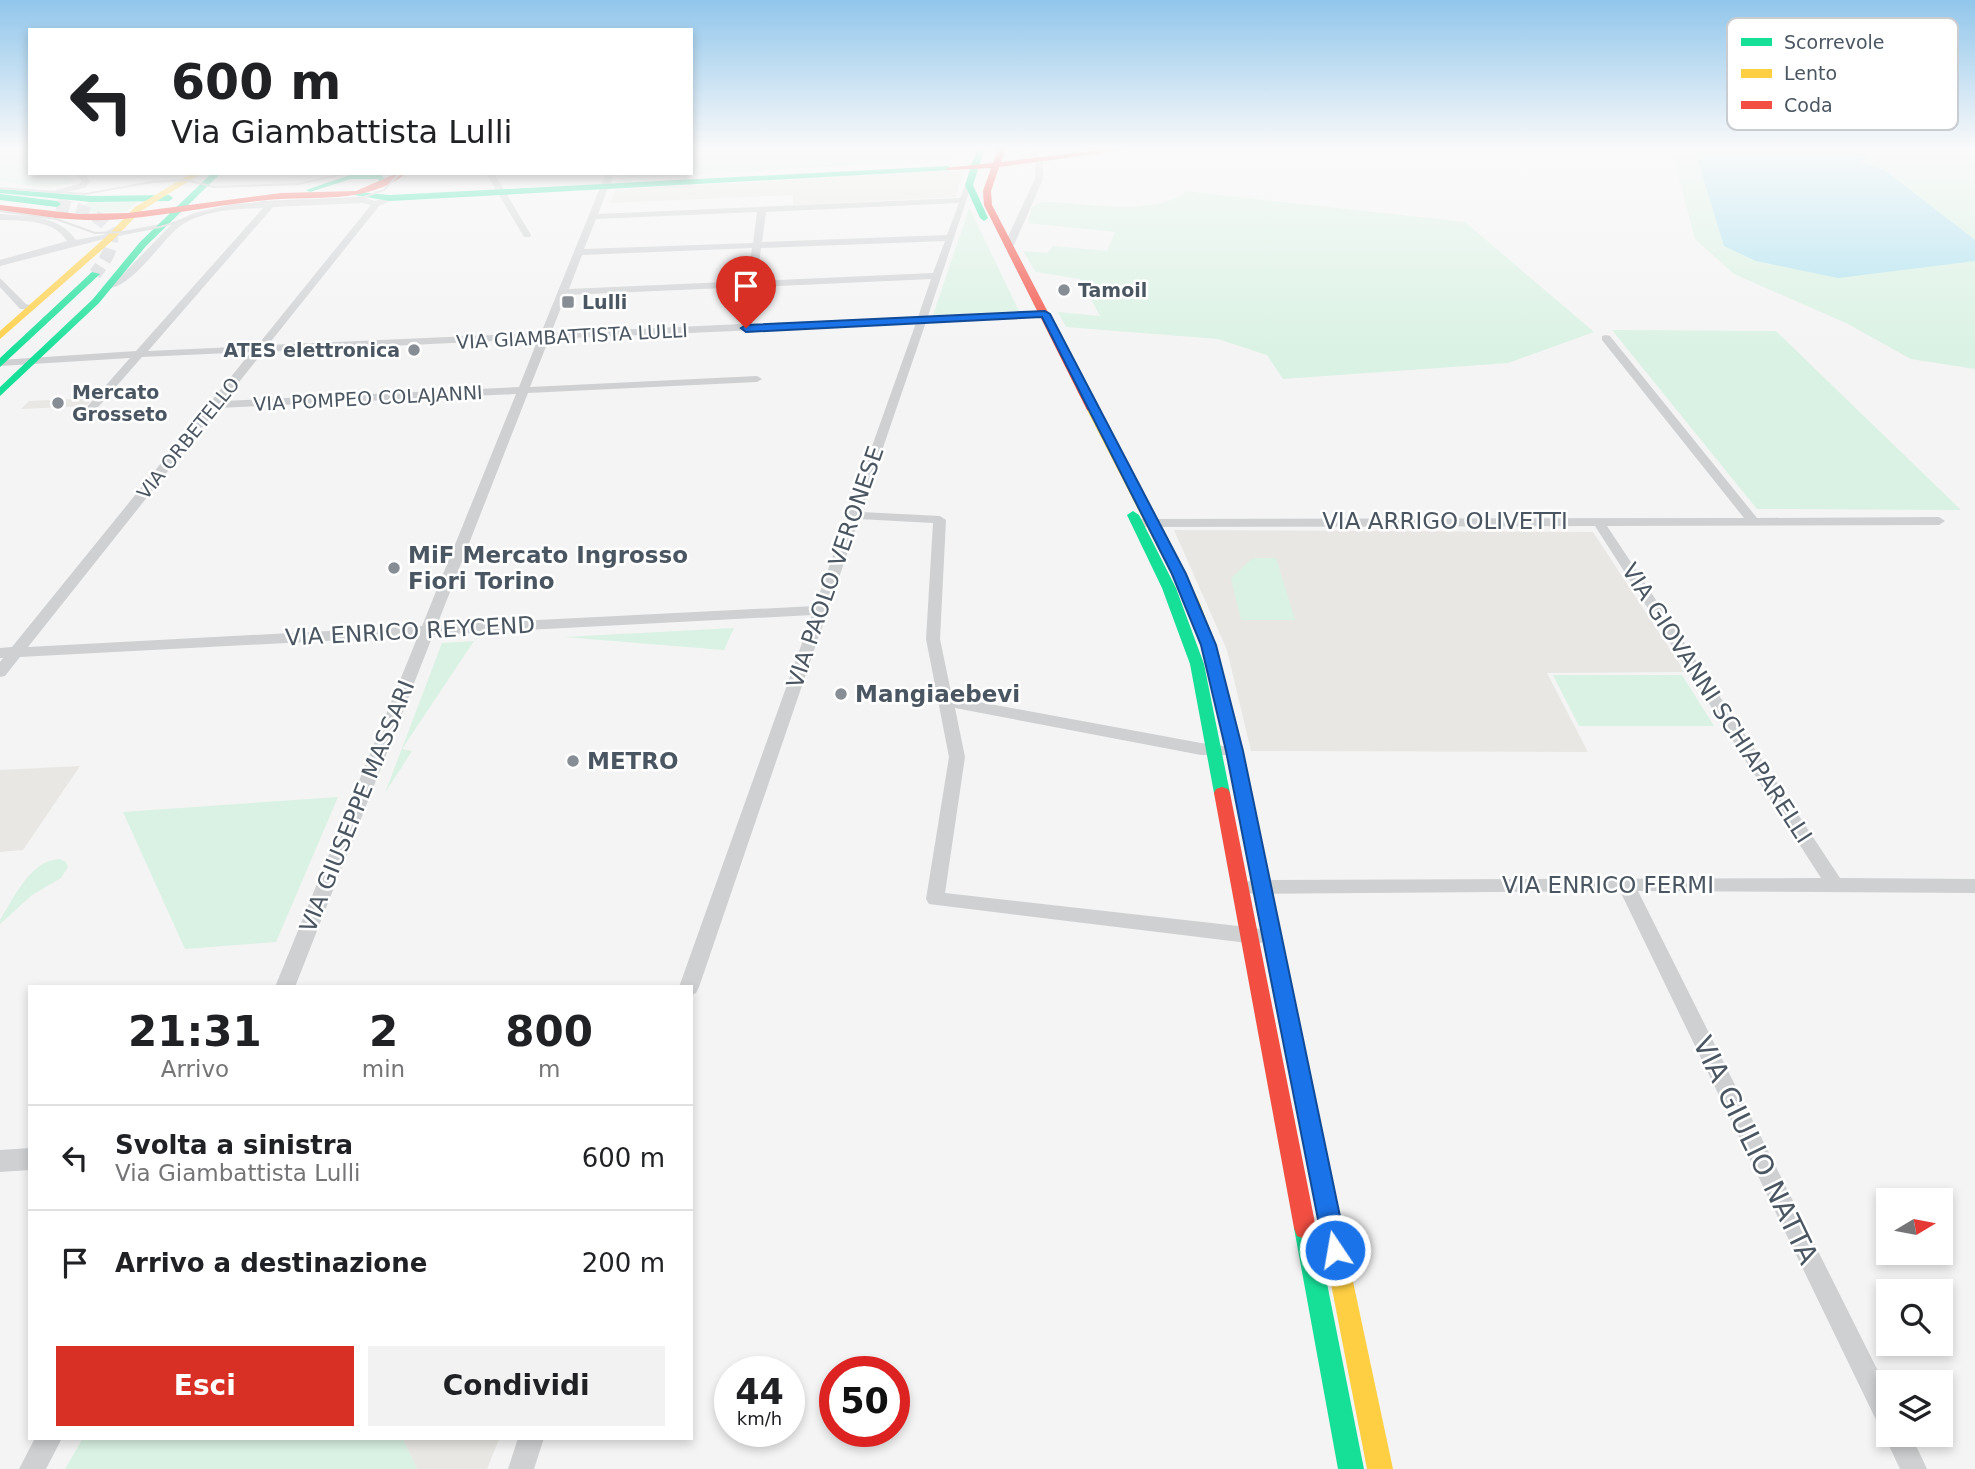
<!DOCTYPE html>
<html lang="it">
<head>
<meta charset="utf-8">
<style>
	body { margin:0; font-family:"DejaVu Sans",sans-serif; background:#f2f2f2; color:#202124; height:100vh; display:flex; flex-direction:column; font-size:26px; white-space:nowrap }
	* { box-sizing:border-box; margin:0 }
	p { font-size:23px; color:#757577 }
	.icon { flex:none; width:38px; height:38px; fill:none; stroke:currentColor; stroke-width:2; stroke-linecap:round; stroke-linejoin:round }
	.map { position:relative; flex:1; overflow:hidden }
	.panel { position:absolute; left:28px; top:985px; width:665px; height:455px; display:flex; flex-direction:column; background:#fff; border-radius:0px; box-shadow:0 4px 10px #0003 }
	.panel>* { flex:none }
	.guide { position:absolute; left:28px; top:28px; width:665px; height:147px; border-radius:0px; box-shadow:0 4px 10px #0003; background:#fff; color:#202124; overflow:hidden }
	.needle { width:46px; rotate:80deg }
	.tools { position:absolute; left:1876px; top:1188px; display:grid; gap:14px }
	.tools a { display:grid; place-items:center; width:77px; height:77px; border-radius:0px; background:#fff; box-shadow:0 4px 10px #0003; font-size:35px }
	.speed { position:absolute; left:714px; top:1356px; display:flex; gap:14px; font-size:35px; font-weight:700; text-align:center }
	.speed>* { display:grid; place-content:center; width:91px; height:91px; border-radius:50%; background:#fff; box-shadow:0 4px 10px #0003; line-height:1 }
	.speed small { font-size:18px; font-weight:400 }
	.speed .limit { border:10px solid #d22; background:#fff; color:#111 }
	.pin { position:absolute; display:grid; place-items:center; width:60px; height:60px; color:#fff; margin:-72px -30px; border-radius:50% 50% 50% 0; rotate:-45deg; box-shadow:0 0 7px #0007 }
	.pin .icon { rotate:45deg }
	.me { position:absolute; width:77px; margin:-38px; rotate:348deg; stroke-linejoin:round; filter:drop-shadow(0 0 5px #0008) }
	.turn { display:flex; align-items:center; gap:24px; height:147px; padding:0 28px; font-size:32px }
	.turn .icon { width:91px; height:91px; stroke-width:2.5 }
	.turn b { display:block; font-size:49px; line-height:60px }
	.eta { display:flex; justify-content:space-evenly; align-items:center; height:119px; text-align:center }
	.eta b { font-size:42px; font-weight:700; line-height:49px }
	.primary-button { display:flex; gap:14px; margin-top:auto; padding:14px 28px }
	.primary-button a { flex:1; height:80px; border-radius:0px; background:#d93025; color:#fff; font-size:28px; font-weight:700; line-height:80px; text-align:center }
	.primary-button a+a { background:#f2f2f2; color:#202124 }
	ul { padding:0; list-style:none }
	li { display:flex; align-items:center; gap:21px; height:105px; padding:0 28px; border-top:2px solid #e0e0e0 }
	li div { flex:1 }
	li b { display:block; font-size:26px }
	li em { font-style:normal }
	.map>svg:first-child { display:block }
</style>
</head>
<body>
<div class="map">
<svg width="1975" height="1469" viewBox="0 0 1975 1469">
	<rect width="100%" height="100%" fill="#f4f4f4"/>
	<path fill="#e8e7e3" d="M941,171H964L955,197L793,205V195L610,203L615,190Z
		M94,398L86,406L21,409L29,401Z
		M1174,530L1593,532L1685,672L1547,673L1588,752L1251,751L1227,650Z
		M80,766L23,850L0,852V770Z
		M403,1439H499L487,1469H417Z"/>
	<path fill="#d9f2e3" d="M30,148V173H67L74,183L50,188L0,182V149Z
		M691,148H911C924,155 956,148 973,148L969,159L619,179L621,173H691Z
		M1671,148H1975V369L1911,359L1846,323L1734,274L1695,239Z
		M1184,191L1465,222L1594,332L1508,363L1283,379L1267,355L1218,339L1066,327L1058,312L1100,316L1080,279L1036,272L1023,251L1048,253L1053,246L1107,251L1115,232L1028,223L1032,207L1041,202C1087,202 1141,217 1184,194Z
		M90,201L138,202L126,212H73Z
		M969,209H970L1019,311L933,315Z
		M1612,330L1776,331L1961,510L1757,509Z
		M1253,558H1276L1295,620H1241L1231,578Z
		M734,628L724,650L564,637Z
		M474,641L402,749L412,751L385,793L442,643Z
		M1553,675H1682L1714,726H1579Z
		M338,797L276,942L185,949L123,812Z
		M60,859L66,862L68,867L61,878L32,895L0,924V920C14,898 30,860 60,859Z
		M83,1438L403,1439L417,1469H65Z"/>
	<path fill="#aee2f0" d="M1694,148H1844L1868,157L1859,163L1883,169L1975,240V261L1838,278L1756,261L1724,246Z"/>
	<g fill="none" stroke-linecap="round" stroke-linejoin="round">
		<path stroke="#d2d4d7" stroke-width="13" stroke-dasharray="13 7" stroke-linecap="butt" d="M57,204C103,215 132,227 95,274"/>
		<path fill="#ced0d2" fill-rule="evenodd" d="M1025,148H1033L1043,162V179L1014,245L1009,248L1004,245L1035,179V162Z
			M77,173H85L90,182L85,188L45,197V193L79,184L82,182Z
			M233,173H250L246,175Z
			M486,173H494L531,235L530,237H524Z
			M606,173H614L598,214L960,198L966,183H972L928,316L1045,311L1050,314L1045,317L926,322L861,512L940,516L946,520L940,639L952,697L1201,743L1230,747L1232,751L1230,755H1201L955,708L965,757L945,893L1256,928L1263,930L1265,936L1263,942L1256,944L929,904L926,899L949,757L926,639L933,523L859,519L699,987L696,993L691,995V987H679L812,615L433,635L295,987H275L418,636L20,657L5,676L0,677V662L3,658H0V648L12,647L251,352L142,357L93,413L89,414L83,411L85,409L130,358L0,366V360L136,351L263,208C236,209 201,210 179,227C161,241 130,290 107,288V284L124,273L174,222L194,213L232,204L362,197L375,201L393,196V200L379,206L268,345L541,333ZM362,203L371,205L257,346L148,351L273,207ZM959,203L947,235L762,242L766,212ZM757,212L753,243L584,249L596,219ZM945,241L933,273L757,281L761,248ZM752,248L748,281L569,289L582,255ZM931,279L918,317L752,324L756,287ZM747,287L741,324L551,333L566,295ZM916,323L815,606L437,625L528,393L757,382L762,379L757,376L530,387L549,339ZM538,339L519,387L224,401L263,352ZM516,394L422,626L28,647L218,408Z
			M0,214C28,216 59,215 76,240L160,224L164,227L104,239L0,266V260L67,241C53,219 23,221 0,220Z
			M0,278L26,304L34,306V310L20,309L0,287Z
			M1606,335L1610,336L1757,518L1939,517L1945,521L1939,525L1607,526L1840,878L1975,879V893L1638,891L1888,1391V1435H1911L1927,1469H1900L1884,1435L1887,1429L1879,1426L1620,891L1253,894L1247,892L1244,887L1247,882L1253,880L1821,878L1595,526L1139,527L1133,523L1139,519L1744,518L1602,340V336Z
			M30,1148V1170L0,1172V1150Z
			M35,1438H62L46,1469H19Z
			M518,1438H544L534,1469H508Z"/>
		<path fill="#16e098" fill-rule="evenodd" d="M977,148H985L973,185L988,218L984,221L980,218L965,185Z
			M949,166L952,170L390,201L354,195L358,192L390,195Z
			M212,173H221L146,246L99,303L0,396V387L93,299L140,242Z
			M350,175H381L389,184L382,186L378,179H351L310,192L306,190Z
			M0,189L91,196L169,195L173,198L169,201L91,202L0,193Z
			M0,194L57,201L61,204L57,207L0,200Z
			M92,272L100,274L0,367V358Z
			M1133,511L1139,515L1176,588L1204,664L1230,793L1228,797H1216L1214,793L1190,664L1162,588L1127,515Z
			M1281,974L1288,977L1291,983L1348,1258L1345,1266L1337,1269L1329,1266L1326,1258L1271,983L1274,977Z
			M1305,1217L1313,1220L1316,1228L1364,1469H1338L1294,1228L1297,1220Z"/>
		<path fill="#ffcf43" fill-rule="evenodd" d="M192,173H202L141,211L113,240L0,339V331L107,236L135,207Z
			M1093,407L1099,410L1199,601L1216,645L1242,751L1291,983L1288,989L1281,992L1274,989L1271,983L1226,751L1202,645L1185,601L1087,410Z
			M1337,1247L1345,1250L1348,1258L1393,1469H1367L1326,1258L1329,1250Z"/>
		<path fill="#f24e42" fill-rule="evenodd" d="M998,148H1006L1001,162L1113,148H1139L999,167L991,191L992,205L1099,410L1097,412L1087,410L984,205L983,191L991,168L949,170L945,168L993,163Z
			M397,173H407C366,205 315,195 267,200C214,205 161,217 107,220C71,221 35,216 0,211V205L79,214L128,213L281,193L356,191Z
			M1222,787L1228,789L1230,793L1316,1228L1313,1236L1305,1239L1297,1236L1294,1228L1214,793L1216,789Z"/>
		<path stroke="#c9cacc" stroke-width="2" d="M0,188L85,194L152,182L186,180L214,187L299,184L347,173
			M0,211L56,219L95,233L128,232L160,227L216,210L263,202L361,198L384,190L400,173"/>
	</g>
	<linearGradient id="sky" x2="0" y2="1"><stop stop-color="#91c6eb"/><stop offset="0.42" stop-color="#fafafa"/><stop offset="1" stop-color="#fafafa" stop-opacity="0"/></linearGradient>
	<rect width="1975" height="354" fill="url(#sky)"/>
	<path fill="#1a73e8" stroke="#114b97" stroke-width="2" d="M1045,311L1050,314L1186,574L1216,645L1243,751L1347,1250L1344,1258L1335,1261L1327,1258L1324,1250L1226,751L1201,645L1172,574L1042,317L746,332L741,328L746,325Z"/>
	<g fill="#868d94" stroke="#fff" stroke-width="2.5">
		<circle cx="1064" cy="290" r="7"/>
		<rect x="561" y="295" width="14" height="14" rx="3.5"/>
		<circle cx="414" cy="350" r="7"/>
		<circle cx="58" cy="403" r="7"/>
		<circle cx="394" cy="568" r="7"/>
		<circle cx="841" cy="694" r="7"/>
		<circle cx="573" cy="761" r="7"/>
	</g>
	<g text-anchor="middle" stroke-width="5" stroke-linejoin="round" paint-order="stroke">
		<g font-size="19" font-weight="bold" fill="#4a5661" stroke="#fff" text-anchor="start">
			<text x="1078" y="297">Tamoil</text>
			<text x="582" y="309">Lulli</text>
			<text x="400" y="357" text-anchor="end">ATES elettronica</text>
			<text x="72" y="399">Mercato<tspan x="72" dy="22">Grosseto</tspan></text>
		</g>
		<g font-size="19" fill="#4a5661" stroke="#fff">
			<text transform="translate(572 336) rotate(-3)" y="7">VIA GIAMBATTISTA LULLI</text>
			<text transform="translate(368 398) rotate(-3)" y="7">VIA POMPEO COLAJANNI</text>
			<text transform="translate(188 438) rotate(-51)" y="7">VIA ORBETELLO</text>
		</g>
		<g font-size="23" fill="#4a5661" stroke="#fff">
			<text x="1445" y="529">VIA ARRIGO OLIVETTI</text>
			<text transform="translate(835 567) rotate(-71)" y="8">VIA PAOLO VERONESE</text>
			<text transform="translate(410 631) rotate(-3)" y="8">VIA ENRICO REYCEND</text>
			<text transform="translate(1717 703) rotate(57)" y="8">VIA GIOVANNI SCHIAPARELLI</text>
			<text transform="translate(357 806) rotate(-68)" y="8">VIA GIUSEPPE MASSARI</text>
			<text x="1608" y="893">VIA ENRICO FERMI</text>
		</g>
		<g font-size="23" font-weight="bold" fill="#4a5661" stroke="#fff" text-anchor="start">
			<text x="408" y="563">MiF Mercato Ingrosso<tspan x="408" dy="26">Fiori Torino</tspan></text>
			<text x="855" y="702">Mangiaebevi</text>
			<text x="587" y="769">METRO</text>
		</g>
		<g font-size="28" fill="#4a5661" stroke="#fff">
			<text transform="translate(1756 1150) rotate(64)" y="10">VIA GIULIO NATTA</text>
		</g>
	</g>
	<rect x="1727" y="18" width="231" height="112" rx="10" fill="#fff" stroke="#c9ccd0" stroke-width="2"/>
	<rect x="1741" y="38" width="31" height="8" fill="#16e098"/>
	<rect x="1741" y="69" width="31" height="9" fill="#ffcf43"/>
	<rect x="1741" y="101" width="31" height="8" fill="#f24e42"/>
	<g font-size="19" fill="#4a5661">
		<text x="1784" y="49">Scorrevole</text>
		<text x="1784" y="80">Lento</text>
		<text x="1784" y="112">Coda</text>
	</g>
</svg>
<div class="tools">
<a><svg class="needle" viewBox="-14 -14 28 28"><path d="M0-13l5 13h-10z" fill="#e53935"/><path d="M0 13l5-13h-10z" fill="#757577"/></svg></a>
<a><svg class="icon" aria-label="search" viewBox="0 0 24 24"><circle cx="10" cy="10" r="6"/><path d="M15 15l6 6"/></svg></a>
<a><svg class="icon" aria-label="layers" viewBox="0 0 24 24"><path d="M12 4l9 5-9 5-9-5zM3 14l9 5 9-5"/></svg></a>
</div>
<div class="speed"><div>44<small>km/h</small></div><div class="limit">50</div></div>
<div class="pin" style="left:746px;top:328px;background:#d93025"><svg class="icon" aria-label="arrive" viewBox="0 0 24 24"><path d="M6 21V4h12l-3 4 3 4H6"/></svg></div>
<svg class="me" style="left:1335px;top:1250px" viewBox="-20 -20 40 40"><circle r="17" fill="#1a73e8" stroke="#fff" stroke-width="3"/><path d="M0-11L8 9 0 5-8 9z" fill="#fff"/></svg>
<div class="guide">
<div class="turn"><svg class="icon" aria-label="left" viewBox="0 0 24 24"><path d="M17 20v-9H6M10 6l-5 5 5 5"/></svg><div><b>600 m</b>Via Giambattista Lulli</div></div>
</div>
<section class="panel">
<div class="eta">
<div><b>21:31</b><p>Arrivo</p></div>
<div><b>2</b><p>min</p></div>
<div><b>800</b><p>m</p></div>
</div>
<ul>
<li><svg class="icon" aria-label="left" viewBox="0 0 24 24"><path d="M17 20v-9H6M10 6l-5 5 5 5"/></svg><div><b>Svolta a sinistra</b><p>Via Giambattista Lulli</p></div><em>600 m</em></li>
<li><svg class="icon" aria-label="arrive" viewBox="0 0 24 24"><path d="M6 21V4h12l-3 4 3 4H6"/></svg><div><b>Arrivo a destinazione</b></div><em>200 m</em></li>
</ul>
<div class="primary-button"><a>Esci</a><a>Condividi</a></div>
</section>
</div>
</body>
</html>
